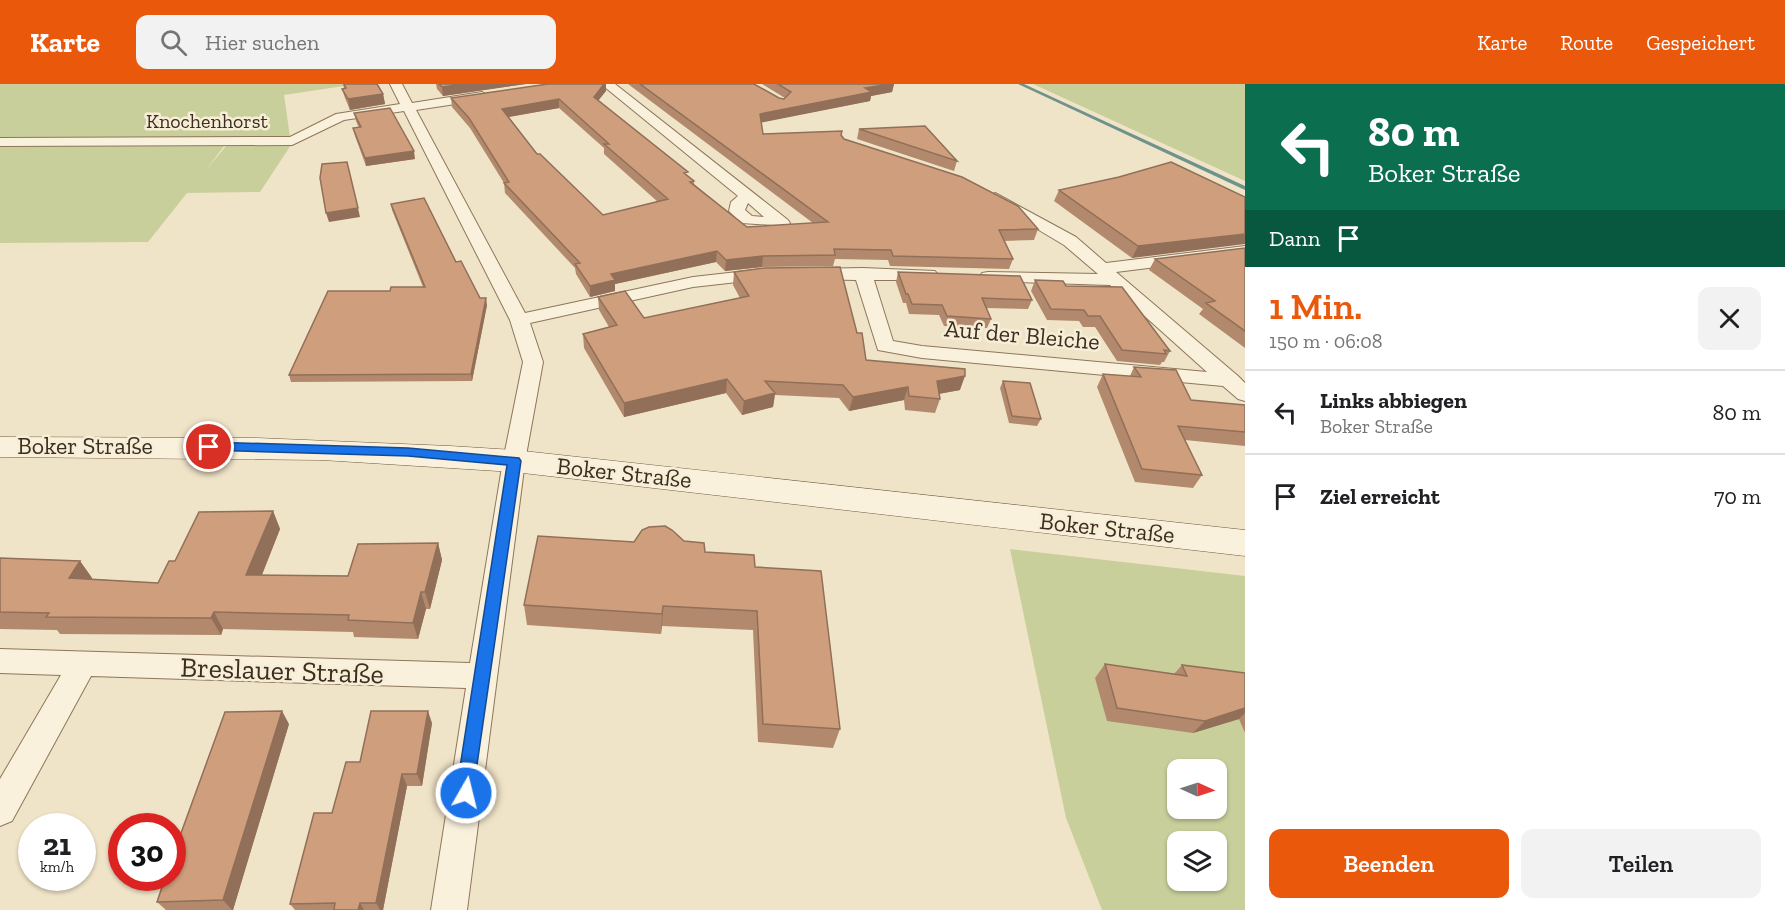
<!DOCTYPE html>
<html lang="de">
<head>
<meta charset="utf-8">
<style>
	body { margin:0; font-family:"Zilla Slab",serif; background:#f2f2f2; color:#202124; height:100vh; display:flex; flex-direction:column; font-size:22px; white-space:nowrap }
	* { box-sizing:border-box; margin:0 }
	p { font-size:20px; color:#757577 }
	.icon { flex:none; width:33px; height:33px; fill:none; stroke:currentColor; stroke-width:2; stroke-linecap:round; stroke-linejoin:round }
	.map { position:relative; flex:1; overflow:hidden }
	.details { display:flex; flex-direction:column; background:#fff; width:540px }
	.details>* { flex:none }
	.guide { background:#0b6e4f; color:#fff; overflow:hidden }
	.needle { width:39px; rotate:93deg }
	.tools { position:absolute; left:1167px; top:675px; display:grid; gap:12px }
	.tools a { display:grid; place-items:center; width:60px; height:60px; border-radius:12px; background:#fff; box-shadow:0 2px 4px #0004; font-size:30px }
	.speed { position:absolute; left:18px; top:729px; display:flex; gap:12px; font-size:30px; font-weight:700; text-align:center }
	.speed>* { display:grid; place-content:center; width:78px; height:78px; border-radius:50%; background:#fff; box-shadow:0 2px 4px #0004; line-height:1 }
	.speed small { font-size:15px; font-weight:400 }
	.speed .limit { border:9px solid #d22; background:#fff; color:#111 }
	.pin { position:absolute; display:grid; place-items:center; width:51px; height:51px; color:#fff; margin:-26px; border:3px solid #fff; border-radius:50%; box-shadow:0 2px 6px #0007 }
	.me { position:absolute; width:66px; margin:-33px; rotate:8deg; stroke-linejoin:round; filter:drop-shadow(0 0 4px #0008) }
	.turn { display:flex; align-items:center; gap:21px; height:126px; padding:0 24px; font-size:27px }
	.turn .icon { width:78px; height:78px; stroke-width:2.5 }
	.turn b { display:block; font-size:42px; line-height:51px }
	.then { display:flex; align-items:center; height:57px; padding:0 24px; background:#0003; gap:12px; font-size:22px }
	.round { display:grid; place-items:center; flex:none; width:63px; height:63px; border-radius:12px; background:#f2f2f2 }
	.headline { display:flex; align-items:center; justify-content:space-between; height:102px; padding:0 24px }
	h1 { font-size:36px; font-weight:600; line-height:45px; color:#ea580c }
	.action { display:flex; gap:12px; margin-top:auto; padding:12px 24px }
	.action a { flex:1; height:69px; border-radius:12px; background:#ea580c; color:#fff; font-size:24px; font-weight:600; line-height:69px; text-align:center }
	.action a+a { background:#f2f2f2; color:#202124 }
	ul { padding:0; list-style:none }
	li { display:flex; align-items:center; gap:18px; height:84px; padding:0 24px; border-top:2px solid #e0e0e0 }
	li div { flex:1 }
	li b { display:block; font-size:22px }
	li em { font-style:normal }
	header { display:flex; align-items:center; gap:36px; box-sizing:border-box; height:84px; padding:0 30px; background:#ea580c; color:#fff }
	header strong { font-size:28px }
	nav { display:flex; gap:33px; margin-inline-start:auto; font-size:21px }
	.search { width:420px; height:54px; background:#f2f2f2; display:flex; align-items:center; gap:15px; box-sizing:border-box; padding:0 21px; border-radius:12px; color:#757577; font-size:22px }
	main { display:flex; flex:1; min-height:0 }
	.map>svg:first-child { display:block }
</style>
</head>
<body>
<header>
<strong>Karte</strong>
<div class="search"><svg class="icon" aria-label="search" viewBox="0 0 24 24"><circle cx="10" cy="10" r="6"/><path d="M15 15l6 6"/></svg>Hier suchen</div>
<nav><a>Karte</a><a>Route</a><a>Gespeichert</a></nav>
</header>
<main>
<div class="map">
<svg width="1245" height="826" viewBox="0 0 1245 826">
	<rect width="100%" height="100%" fill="#f0e4c8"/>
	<path fill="#c9cf9b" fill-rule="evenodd" d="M0,0H357L284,11L290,53L0,55Z
		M1033,0H1245V97Z
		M291,61L260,108L187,109L148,158L0,159V62H224L206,86L226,62Z
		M1010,465L1245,492V826H1102L1066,734ZM1178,686H1216V724H1178ZM1178,758H1216V796H1178Z"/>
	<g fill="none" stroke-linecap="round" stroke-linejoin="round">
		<path fill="#6f938a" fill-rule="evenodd" d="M1018,0H1024L1245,102V106Z"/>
		<defs>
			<path id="street" d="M390,0H402L412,19L482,8L488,12L482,16L416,26L525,229L693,193L765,185L771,186L774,190L771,194L765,195L693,203L530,239L543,278L525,377L467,826H431L466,604L91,592L12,737L0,742V695L61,591L0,589V565L470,579L503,377L523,278L510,236L404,27L344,36L292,61L0,62V54L290,53L336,30L400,20Z
				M601,0H615L788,136L790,139L788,142L741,139L729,127L731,118L738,112ZM748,119L764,133L752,132L745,126Z
				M995,109L1076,153L1106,179L1245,162V172L1116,188L1238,292L1245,299V317L1238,315L1223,302L922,274L878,266L856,196L808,195L802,194L799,190L802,186L808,185L863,184L935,187L938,191L935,195L929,196H874L893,257L922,262L1207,288L1110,201L982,197L979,193L982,189L988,188L1098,190L1064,161L990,117L987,114Z"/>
			<path id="secondary" d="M0,353L257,354L450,362L514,366L1245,446V472L514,388L322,376L0,373Z"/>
		</defs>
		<use href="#street" stroke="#8d765c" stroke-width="2"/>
		<use href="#secondary" stroke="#6f573f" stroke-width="1"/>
		<use href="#street" fill="#faf1dc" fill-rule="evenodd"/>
		<use href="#secondary" fill="#faf1dc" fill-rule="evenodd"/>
	</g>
	<path fill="#b2896c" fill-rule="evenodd" d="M343,0H377L383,10L385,20L350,26L345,14L342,5L344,4Z
		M436,0H526L443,12L437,5Z
		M548,0H606V7L598,16L694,97V100L747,143L813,139L628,0H754L779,14L784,15L785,14L762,0H894L892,8L871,12L870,17L761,38L763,50L841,51L844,55L1038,145L1034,156L1004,157L1013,175L1009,185L890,182L888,176L835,175L833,182L762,183L725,187L716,178L615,200V207L590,213L576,190L575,184L505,109L504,99L470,44L452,23L451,14ZM559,24L604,64V70L658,118L603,131L537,70L509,33Z
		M354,29L415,75L366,82L355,52L353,44H359L356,37Z
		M859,45L957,77L954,87L857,55Z
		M1059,106L1245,113L1132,174L1054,117Z
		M391,120L456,178L480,214L487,221L472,297L291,298L289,291L423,203L392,126Z
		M1245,164V264L1199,230L1203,225L1149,186L1155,175Z
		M734,188L857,249L866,276L960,306L939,310L940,315L935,329L905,326L904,316L849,327L839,314L775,311L773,323L742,331L726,309L624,333L584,264L583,250L609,243L599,226L598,213L644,234L740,214L733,201Z
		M898,188L1032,216L1028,225L986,224L991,235L987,244L944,242L939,231L909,230L906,219H903L896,198Z
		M1035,196L1066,202L1170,267L1164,278H1162L1160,281L1117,277L1095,243H1083L1079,237L1047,236L1031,207Z
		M1134,283L1191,316L1245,321V362L1185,356L1202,391L1193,404L1135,398L1097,303L1103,290L1130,292Z
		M1003,297L1041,335L1037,342L1009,339L1000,304Z
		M273,427L280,445L262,491L348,492L438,459L442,476L430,525H426L418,555L354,553L353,548L223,545L221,551L60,550L57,546L0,545V474L80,477L92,494V495L158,499L175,477Z
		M684,457L705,468L755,483L840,645L833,664L758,658L753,546L662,542L661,550L527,541L524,521L634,458Z
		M1105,580L1174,590L1182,581L1245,589V649L1239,635L1193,649L1107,637L1095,594Z
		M432,639L422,702H407L383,826H295L290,820L332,729Z
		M289,640L233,826H166L157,818Z"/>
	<path fill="#916f58" d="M464,0H526L443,12L442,3Z
		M604,0H606V7L594,22V13Z
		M891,0H894L892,8L871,12L870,17L759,39L760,30L865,4Z
		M383,10L385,20L350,26L348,15Z
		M559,15V24L503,34L502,25Z
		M414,67L415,75L366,82L365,74Z
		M358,124L360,133L329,138L326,129Z
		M1245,150V160L1132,174L1138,162Z
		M717,167L716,178L615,200V207L590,213V202L611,190Z
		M763,172L762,183L725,187L726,176Z
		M486,214L487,221L472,297L471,290Z
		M965,292L960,306L932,311L937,297Z
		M727,295L726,309L624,333V319Z
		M908,303L904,316L849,327L853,313Z
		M775,309L773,323L742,331L744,317Z
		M273,427L280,445L255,508L246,491Z
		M438,459L442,476L430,525L425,508Z
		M80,477L92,494L81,511L69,494Z
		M421,508L426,525L418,555L413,539Z
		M663,522L662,542L661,550L662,530Z
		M214,528L223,545L221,551L211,534Z
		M1245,624V629L1239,635L1193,649L1205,637Z
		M282,627L289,640L233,826H232L223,816Z
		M428,627L432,639L422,702L417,690Z
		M402,690L407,702L383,826H380L376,819Z
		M360,819L364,826H358Z"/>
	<path fill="#cf9f7d" stroke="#916f58" stroke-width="1.5" fill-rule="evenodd" d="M344,0H377L383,10L348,15L342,5L346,4Z
		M439,0H464L442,3Z
		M548,0H604L594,13L688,88L684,89L694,97L690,98L747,143L828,138L640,0H754L779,14L784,15L791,8L778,0H891L865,4L872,8L760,30L763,50L842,47L841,51L844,55L962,93L1018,122L1038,145L999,146L1013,175L893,172L891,166L834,165L835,171L763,172L726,176L717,167L611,190L615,196L590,202L575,180L580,179L504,99L509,98L469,34L451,14ZM559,15L609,60H604L668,115L603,131L540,70H537L502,25Z
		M390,24L414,67L365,74L353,44L361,43L354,29Z
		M925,42L957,77L859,45Z
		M347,78L358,124L326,129L320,94L322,80Z
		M1171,78L1245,113V150L1138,162L1059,106L1119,93Z
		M424,114L456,178L461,177L480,214H486L471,290L289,291L328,207H390L391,203H425L391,120Z
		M1245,164V247L1206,219L1215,217L1155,175Z
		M840,183L857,249H862L866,276L965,285V292L937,297L940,315L909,312L908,303L853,313L843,301L765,297L775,309L744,317L727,295L624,319L583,250L617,241L598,213L625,207L644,234L749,212L734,188L764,184Z
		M898,188L1020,192L1032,216L982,214L991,235L947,232L942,221L912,220L908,210H906Z
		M1035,196L1063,197L1066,202L1122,203L1170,267L1164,266L1166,270L1122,266L1100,232H1088L1084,226L1051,225Z
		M1134,283L1176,286L1191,316L1245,321V348L1178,342L1202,391L1142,385L1103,290L1141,293Z
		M1003,297L1030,299L1041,335L1012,332Z
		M273,427L246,491L348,492L358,460L438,459L425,508H421L413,539L348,536L349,531L214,528L211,534L46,533L49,529L0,528V474L80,477L69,494L158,499L169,477H175L199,428Z
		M665,442L672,446L684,457L704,459L705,468L754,471L755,483L821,487L840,645L763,640L757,527L663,522L662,530L524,521L538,452L634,458L642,446L649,443Z
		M1105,580L1187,592L1182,581L1245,589V624L1205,637L1117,624Z
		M282,627L223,816L157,818L165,794H172V774L225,628Z
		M371,627H428L417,690H402L376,819H360L358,826H334L335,819L290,820L314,729H332L346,678H360Z"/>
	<path fill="#1a73e8" stroke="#114b97" stroke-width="1.5" d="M209,358L408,364L519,374L521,377L472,715L466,718L459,715L456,709L507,381L408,372L205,366L203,363Z"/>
	<g text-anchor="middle" stroke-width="5" stroke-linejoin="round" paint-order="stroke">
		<g font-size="20" fill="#3d2e20" stroke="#f7eed8">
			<text x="207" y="44">Knochenhorst</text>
		</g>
		<g font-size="24" fill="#3d2e20" stroke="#f7eed8">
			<text transform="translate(1022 251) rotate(5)" y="8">Auf der Bleiche</text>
			<text x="85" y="370">Boker Straße</text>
			<text transform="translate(624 389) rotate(6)" y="8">Boker Straße</text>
			<text transform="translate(1107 444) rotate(6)" y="8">Boker Straße</text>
		</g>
		<g font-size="28" fill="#3d2e20" stroke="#f7eed8">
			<text transform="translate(282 586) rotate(2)" y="10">Breslauer Straße</text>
		</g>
	</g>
</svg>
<div class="tools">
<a><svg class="needle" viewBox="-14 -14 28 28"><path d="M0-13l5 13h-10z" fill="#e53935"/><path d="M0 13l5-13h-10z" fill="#757577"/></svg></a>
<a><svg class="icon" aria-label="layers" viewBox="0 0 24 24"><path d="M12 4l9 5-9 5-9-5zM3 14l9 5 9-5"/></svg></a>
</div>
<div class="speed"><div>21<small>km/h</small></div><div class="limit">30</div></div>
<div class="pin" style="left:209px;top:363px;background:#d93025"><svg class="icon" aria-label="arrive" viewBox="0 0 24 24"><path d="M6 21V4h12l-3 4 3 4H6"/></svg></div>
<svg class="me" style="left:466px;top:709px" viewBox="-20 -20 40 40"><circle r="17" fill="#1a73e8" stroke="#fff" stroke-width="3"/><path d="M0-11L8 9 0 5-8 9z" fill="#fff"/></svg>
</div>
<section class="details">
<div class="guide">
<div class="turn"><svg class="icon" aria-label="left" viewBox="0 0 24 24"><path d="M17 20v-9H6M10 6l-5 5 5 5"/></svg><div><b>80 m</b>Boker Straße</div></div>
<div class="then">Dann<svg class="icon" aria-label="arrive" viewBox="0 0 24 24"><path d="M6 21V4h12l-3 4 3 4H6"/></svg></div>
</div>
<div class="headline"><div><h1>1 Min.</h1><p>150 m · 06:08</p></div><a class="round"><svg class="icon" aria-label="close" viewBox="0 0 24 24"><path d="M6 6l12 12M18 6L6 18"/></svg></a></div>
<ul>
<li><svg class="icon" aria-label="left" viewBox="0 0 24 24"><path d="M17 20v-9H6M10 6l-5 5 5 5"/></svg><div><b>Links abbiegen</b><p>Boker Straße</p></div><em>80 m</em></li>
<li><svg class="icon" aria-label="arrive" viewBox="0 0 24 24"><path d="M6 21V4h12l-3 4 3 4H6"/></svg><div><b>Ziel erreicht</b></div><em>70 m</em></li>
</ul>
<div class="action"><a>Beenden</a><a>Teilen</a></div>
</section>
</main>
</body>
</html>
